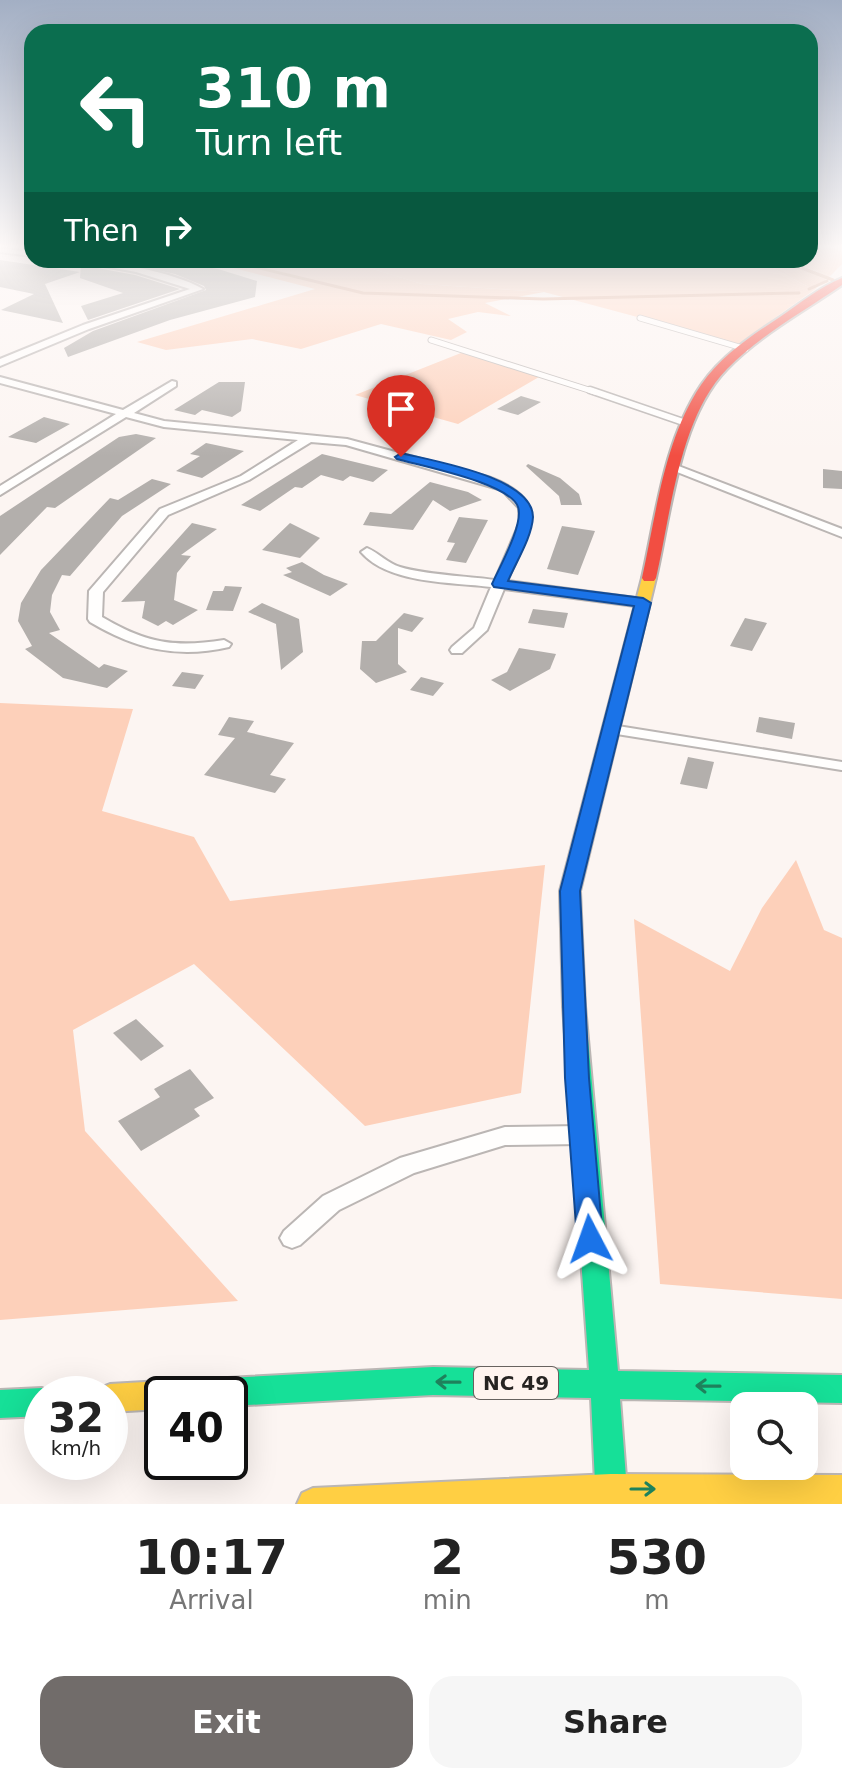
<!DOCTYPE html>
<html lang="en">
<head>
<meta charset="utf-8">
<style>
	body { margin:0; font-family:"DejaVu Sans",sans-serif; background:#f6f6f6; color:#222; height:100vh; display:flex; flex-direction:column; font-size:30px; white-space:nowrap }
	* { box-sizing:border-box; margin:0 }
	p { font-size:26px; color:#767676 }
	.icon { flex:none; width:44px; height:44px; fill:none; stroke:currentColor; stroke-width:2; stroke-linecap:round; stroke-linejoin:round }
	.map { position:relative; height:1504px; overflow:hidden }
	.panel { display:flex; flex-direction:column; background:#fff; flex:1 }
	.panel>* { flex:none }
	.guide { position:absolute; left:24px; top:24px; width:794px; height:244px; border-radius:24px; box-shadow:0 8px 32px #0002; background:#0b6e4f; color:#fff; overflow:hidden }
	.fabs { position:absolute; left:730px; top:1392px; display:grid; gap:16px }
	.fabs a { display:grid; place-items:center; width:88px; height:88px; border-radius:16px; background:#fff; box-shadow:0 8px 32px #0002; font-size:40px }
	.speed { position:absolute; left:24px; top:1376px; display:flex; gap:16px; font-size:40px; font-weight:700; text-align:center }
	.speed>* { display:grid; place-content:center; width:104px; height:104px; border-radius:50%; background:#fff; box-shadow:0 8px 32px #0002; line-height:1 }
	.speed small { font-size:20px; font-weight:400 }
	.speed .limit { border:4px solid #111; border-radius:12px; background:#fff; color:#111 }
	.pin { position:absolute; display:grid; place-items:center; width:68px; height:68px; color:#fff; margin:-82px -34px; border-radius:50% 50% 50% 0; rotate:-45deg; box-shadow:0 0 8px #0007 }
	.pin .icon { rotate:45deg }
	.me { position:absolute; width:88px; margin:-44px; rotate:356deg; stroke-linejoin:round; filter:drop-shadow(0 0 6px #0008) }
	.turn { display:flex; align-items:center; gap:28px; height:168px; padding:0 40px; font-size:36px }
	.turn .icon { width:104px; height:104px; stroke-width:2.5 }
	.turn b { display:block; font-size:56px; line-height:68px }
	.then { display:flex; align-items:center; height:76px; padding:0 40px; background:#0003; gap:16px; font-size:30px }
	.eta { display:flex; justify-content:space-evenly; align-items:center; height:136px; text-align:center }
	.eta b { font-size:48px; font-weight:600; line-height:56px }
	.primary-button { display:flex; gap:16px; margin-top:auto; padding:16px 40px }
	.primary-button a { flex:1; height:92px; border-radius:24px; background:#716c6a; color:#fff; font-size:32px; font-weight:600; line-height:92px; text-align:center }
	.primary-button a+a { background:#f6f6f6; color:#222 }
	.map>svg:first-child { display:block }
</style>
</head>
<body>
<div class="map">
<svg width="842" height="1504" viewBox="0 0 842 1504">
	<rect width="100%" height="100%" fill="#fcf5f2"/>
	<path fill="#fed3be" d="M810,245H829L842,252V264L830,276L784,260H810Z
		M343,260H758L814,290L738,344L544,292L422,284Z"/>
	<path fill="#fdd0ba" d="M202,260H343L422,284L544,292L485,303L511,316L478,312L448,319L467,332L451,340L381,324L301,349L252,339L166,350L137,342L315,289Z
		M758,260H783L830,276L814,290Z
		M466,351L539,377L458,424L355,395Z
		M0,703L133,709L102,811L194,837L230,901L545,865L521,1093L365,1126L194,964L73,1030L85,1131L238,1301L0,1320Z
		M796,860L824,930L842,938V1299L660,1284L634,919L730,971L762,908Z"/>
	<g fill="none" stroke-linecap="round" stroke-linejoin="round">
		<path stroke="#dca88e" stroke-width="3" d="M226,260L363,293L543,299L799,293
			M781,260L833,280
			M809,289L827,281"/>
	</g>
	<path fill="#b3afac" d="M0,260L80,272L45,284L63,323L1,310L34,294L0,287Z
		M110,260H165L218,269L257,281L255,297L170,320L68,357L64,348L93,331L206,290L204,286L175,274Z
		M81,265L135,275L180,289L88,320L81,306L123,293L80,278Z
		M219,382H245L241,411L232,417L202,410L195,415L174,410Z
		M521,396L541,402L518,415L497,409Z
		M44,417L70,424L36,443L8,437Z
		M136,434L156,438L55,508L47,507L0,555V516L119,437Z
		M206,443L244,451L202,478L176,471L200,456L190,454Z
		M322,454L388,470L373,482L350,476L343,481L321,475L302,488L295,487L260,511L241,505Z
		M528,464L560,478L579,494L582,505H561L559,496L526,466Z
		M823,469L842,471V489L823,488Z
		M152,479L171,484L122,516L70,576L62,575L52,595L50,612L60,630L49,633L99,668L104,664L128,671L107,688L63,678L25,649L32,646L18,621L21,603L41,570L110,498L118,500Z
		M430,482L468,492L482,500L450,511L433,500L413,530L363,525L370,512L391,514Z
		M459,517L488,520L466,563L446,560L455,543L447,542Z
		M192,523L217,529L181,555L191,556L177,573L174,600L198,610L173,625L166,621L158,626L142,618L145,601L121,602Z
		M290,523L320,538L300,558L262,550Z
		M562,526L595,531L578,575L547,569Z
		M302,562L324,575L348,584L330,596L283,575L292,572L286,568Z
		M225,586L242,587L233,611L206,610L213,591H223Z
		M262,603L299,619L303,652L281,670L276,624L248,612Z
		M533,609L568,613L564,628L528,623Z
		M404,613L424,618L412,632L398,628V664L407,672L376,683L360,669L362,641H376Z
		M745,618L767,623L752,651L730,646Z
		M519,648L556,654L550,669L510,691L491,680L507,672Z
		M182,672L204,675L195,689L172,686Z
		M421,677L444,683L433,696L410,690Z
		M229,717L254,721L247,732L294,743L270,775L286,779L275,793L204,775L235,738L218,735Z
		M759,717L795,723L792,739L756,732Z
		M688,757L714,762L707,789L680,784Z
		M136,1019L164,1046L141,1061L113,1033Z
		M190,1069L214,1098L194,1109L200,1116L141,1151L118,1121L160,1097L154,1089Z"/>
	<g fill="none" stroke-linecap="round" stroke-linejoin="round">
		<defs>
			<path id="lane-far2" d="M640,318L746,349
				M431,340L595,392"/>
			<path id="lane-far1" d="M590,390L689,424"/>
			<path id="lane" d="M611,729L842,766"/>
			<path id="street" d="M0,248L32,252V256L0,252Z
				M71,260C107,260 172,271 203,289L89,329L0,366V359L83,325L190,289L136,272Z
				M0,377L123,410L172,381L176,382V386L134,413L164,421L347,439L488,477C555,501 528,532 507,581L643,599L650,603L643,607L504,589L487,630L462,653H452L450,650L452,647L474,628L491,587C452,582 388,584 361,552L367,548C379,553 387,563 400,567C426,575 467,576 495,580L520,522L519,508L502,490L346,445L311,442L249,480L168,515L103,592L102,617C146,643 174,648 224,640L231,644L229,647C177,659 135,649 90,622L88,619L89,591L160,509L241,476L298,440L164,427L126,417L0,495V486L116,414L0,383Z
				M676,465L842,529V537L672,470V466Z
				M582,1126L590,1129L593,1135L590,1141L582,1144L505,1145L414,1173L339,1210L300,1245L292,1248L284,1245L280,1238L284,1231L323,1196L400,1158L505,1127Z"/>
			<path id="fast" d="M574,998L582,1000L585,1006L618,1371L842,1375V1403L620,1399L628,1504H596L591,1398L433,1395L230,1406V1394H175L180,1384L190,1380L433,1367L589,1370L563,1006L566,1000Z
				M42,1388L53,1394H42V1416L0,1418V1390Z"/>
			<path id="slow" d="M649,574L656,578L580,891L585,1006L582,1012L574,1014L566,1012L563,1006L560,891L642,578Z
				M162,1381L172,1385L176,1394H162V1409L110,1412V1394H97L100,1388L110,1384Z
				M611,1474L842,1475V1504H297L302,1493L313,1488Z"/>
			<path id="jam" d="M842,278V285C803,312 760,335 727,369C679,418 671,513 656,578L654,581H644L642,578C656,515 664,440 701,385C721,356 751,336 780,317C799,304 820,287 842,278Z"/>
		</defs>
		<use href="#lane-far2" stroke="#bbb6b4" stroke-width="7"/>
		<use href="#lane-far1" stroke="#bbb6b4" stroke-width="9"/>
		<use href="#lane" stroke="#bbb6b4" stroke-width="12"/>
		<use href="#street" stroke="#bbb6b4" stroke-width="4"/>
		<use href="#fast" stroke="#bbb6b4" stroke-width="4"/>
		<use href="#slow" stroke="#bbb6b4" stroke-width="4"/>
		<use href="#jam" stroke="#bbb6b4" stroke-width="4"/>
		<use href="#lane-far2" stroke="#fffefd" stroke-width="5"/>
		<use href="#lane-far1" stroke="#fffefd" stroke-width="6"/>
		<use href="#lane" stroke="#fffefd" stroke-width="8"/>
		<use href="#street" fill="#fffefd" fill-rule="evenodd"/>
		<use href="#fast" fill="#16e098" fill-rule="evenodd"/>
		<use href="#slow" fill="#ffcf43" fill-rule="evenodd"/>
		<use href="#jam" fill="#f24e42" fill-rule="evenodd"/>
	</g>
	<defs><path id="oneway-shaft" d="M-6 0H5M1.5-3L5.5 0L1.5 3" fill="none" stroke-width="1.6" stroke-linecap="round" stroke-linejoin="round" transform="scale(2)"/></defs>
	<g stroke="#1e825c">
		<use href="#oneway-shaft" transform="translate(448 1382) rotate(-179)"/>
		<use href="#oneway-shaft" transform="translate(708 1386) rotate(-179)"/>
		<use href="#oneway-shaft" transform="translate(643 1489)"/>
	</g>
	<linearGradient id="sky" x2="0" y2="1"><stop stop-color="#a3afc4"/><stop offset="0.54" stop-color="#fefaf9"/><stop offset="1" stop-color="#fefaf9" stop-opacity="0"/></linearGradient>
	<rect width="842" height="456" fill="url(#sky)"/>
	<path fill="#1a73e8" stroke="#114b97" stroke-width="2" d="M401,453C433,461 533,477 533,517C532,537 516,562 508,581L643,598L651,603L580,891L589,1078L603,1239L599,1248L590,1251L581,1248L577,1239L565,1078L560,891L634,606L494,587L492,584C499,568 524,524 518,507C510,483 421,466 397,459L395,457Z"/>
	<g text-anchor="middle" stroke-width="6" stroke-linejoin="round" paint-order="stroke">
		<rect fill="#fff4ef" stroke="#67625f" stroke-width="2" x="474" y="1367" width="84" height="32" rx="6"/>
		<g font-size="20" font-weight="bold" fill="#262321">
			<text x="516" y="1390">NC 49</text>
		</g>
	</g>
</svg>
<div class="fabs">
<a><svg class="icon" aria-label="search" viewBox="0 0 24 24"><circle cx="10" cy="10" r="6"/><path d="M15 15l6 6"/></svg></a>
</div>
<div class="speed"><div>32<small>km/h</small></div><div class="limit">40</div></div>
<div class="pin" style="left:401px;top:457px;background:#d93025"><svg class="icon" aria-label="arrive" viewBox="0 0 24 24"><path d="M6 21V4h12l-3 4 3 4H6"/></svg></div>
<svg class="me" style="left:590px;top:1239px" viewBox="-20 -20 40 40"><path d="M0-17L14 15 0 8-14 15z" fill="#1a73e8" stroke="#fff" stroke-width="4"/></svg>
<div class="guide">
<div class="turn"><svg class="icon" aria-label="left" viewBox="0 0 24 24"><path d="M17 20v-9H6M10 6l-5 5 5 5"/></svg><div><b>310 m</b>Turn left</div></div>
<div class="then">Then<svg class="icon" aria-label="right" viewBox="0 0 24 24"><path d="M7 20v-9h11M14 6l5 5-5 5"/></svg></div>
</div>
</div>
<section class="panel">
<div class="eta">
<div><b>10:17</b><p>Arrival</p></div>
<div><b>2</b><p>min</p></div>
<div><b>530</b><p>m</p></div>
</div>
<div class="primary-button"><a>Exit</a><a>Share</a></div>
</section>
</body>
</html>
